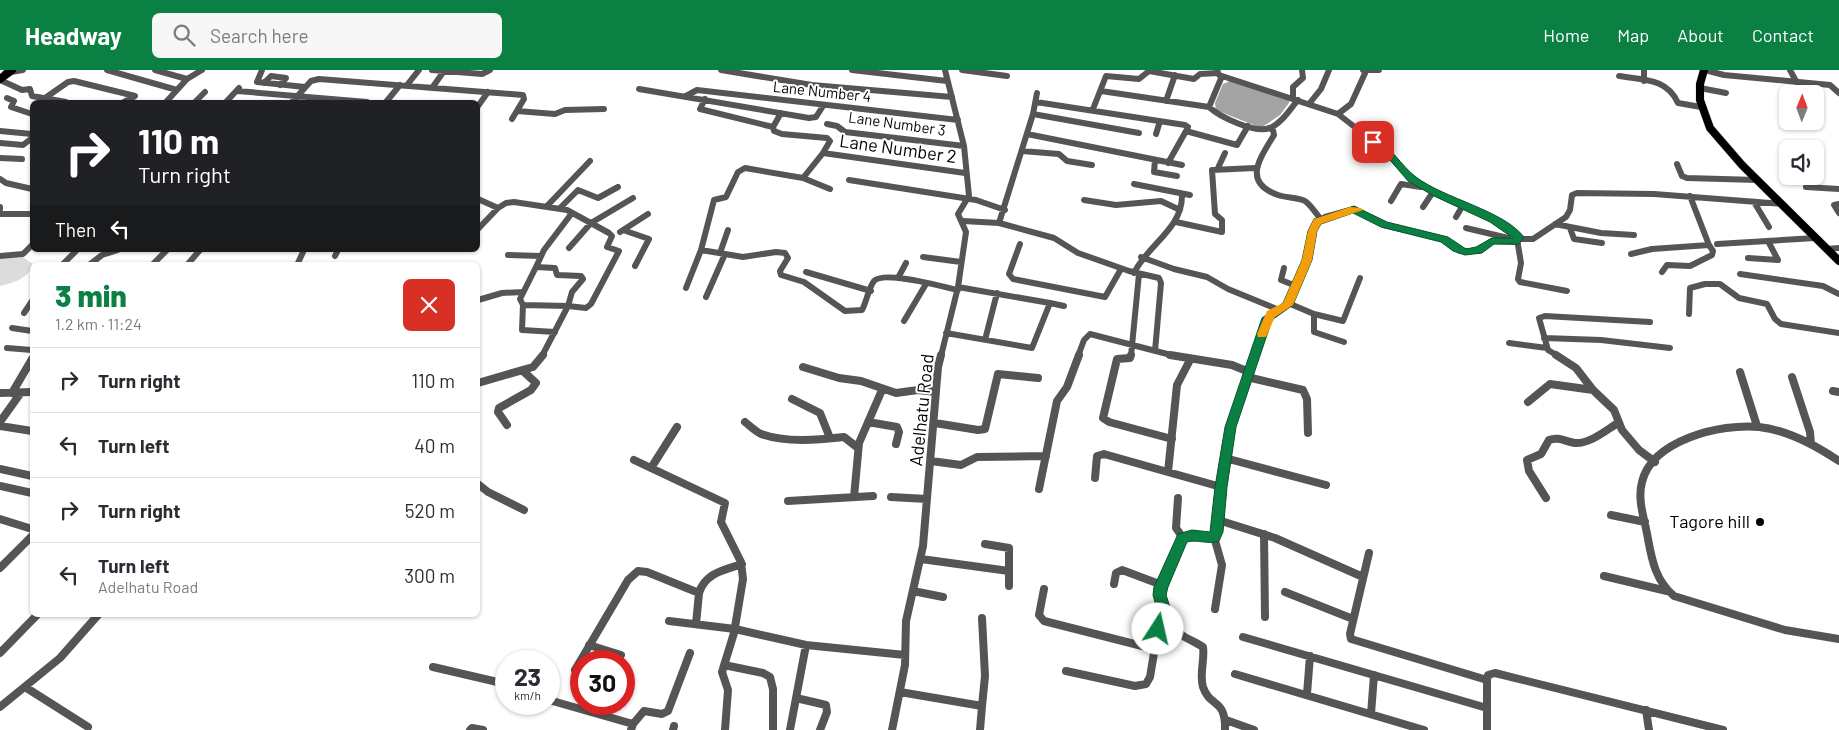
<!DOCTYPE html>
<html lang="en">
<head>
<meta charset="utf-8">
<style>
	body { margin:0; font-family:Barlow,sans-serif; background:#f7f7f7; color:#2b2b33; height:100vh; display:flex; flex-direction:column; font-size:19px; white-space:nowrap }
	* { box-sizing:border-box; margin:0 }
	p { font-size:16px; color:#7c7c81 }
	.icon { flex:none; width:28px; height:28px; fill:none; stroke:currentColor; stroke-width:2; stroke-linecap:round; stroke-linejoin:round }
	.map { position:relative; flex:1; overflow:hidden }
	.sheet { position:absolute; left:30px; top:192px; width:450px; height:355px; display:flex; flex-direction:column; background:#fff; border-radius:8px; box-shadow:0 1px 4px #0004 }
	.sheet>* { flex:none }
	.guide { position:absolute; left:30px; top:30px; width:450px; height:152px; border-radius:8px; box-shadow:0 1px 4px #0004; background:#202124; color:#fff; overflow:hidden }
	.needle { width:32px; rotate:1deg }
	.tools { position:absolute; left:1779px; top:15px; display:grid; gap:10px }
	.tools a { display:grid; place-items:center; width:45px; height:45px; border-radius:8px; background:#fff; box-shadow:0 1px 4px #0004; font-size:25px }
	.speed { position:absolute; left:495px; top:580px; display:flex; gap:10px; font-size:25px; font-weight:700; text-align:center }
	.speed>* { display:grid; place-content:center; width:65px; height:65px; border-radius:50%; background:#fff; box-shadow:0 1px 4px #0004; line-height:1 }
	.speed small { font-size:12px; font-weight:400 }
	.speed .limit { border:8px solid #d22; background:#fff; color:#111 }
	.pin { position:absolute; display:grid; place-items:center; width:42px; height:42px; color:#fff; margin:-21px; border-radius:10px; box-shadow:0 2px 8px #0006 }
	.me { position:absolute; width:55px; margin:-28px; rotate:10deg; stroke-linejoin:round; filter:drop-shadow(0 0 4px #0008) }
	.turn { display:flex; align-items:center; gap:18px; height:105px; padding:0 25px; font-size:22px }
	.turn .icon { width:65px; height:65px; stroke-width:2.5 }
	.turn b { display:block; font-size:35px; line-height:42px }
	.then { display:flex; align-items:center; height:48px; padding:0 25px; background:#0003; gap:10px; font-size:19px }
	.round { display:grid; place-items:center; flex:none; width:52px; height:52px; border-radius:8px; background:#f7f7f7 }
	.summary { display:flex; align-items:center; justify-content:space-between; height:85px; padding:0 25px }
	h1 { font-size:30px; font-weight:800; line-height:38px; color:#0b8043 }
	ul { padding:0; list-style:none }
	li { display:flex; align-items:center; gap:15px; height:65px; padding:0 25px; border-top:1px solid #e1e1e2 }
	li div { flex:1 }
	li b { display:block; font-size:19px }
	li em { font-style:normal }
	header { display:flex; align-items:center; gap:30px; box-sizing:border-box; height:70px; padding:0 25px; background:#0b8043; color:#fff }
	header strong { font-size:24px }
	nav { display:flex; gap:28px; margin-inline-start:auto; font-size:18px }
	.search { width:350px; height:45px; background:#f7f7f7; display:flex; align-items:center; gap:12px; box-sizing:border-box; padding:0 18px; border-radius:8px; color:#7c7c81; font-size:19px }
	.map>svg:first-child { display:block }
</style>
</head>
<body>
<header>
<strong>Headway</strong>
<div class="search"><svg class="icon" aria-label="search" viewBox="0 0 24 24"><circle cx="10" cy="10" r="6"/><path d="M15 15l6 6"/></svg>Search here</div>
<nav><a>Home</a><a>Map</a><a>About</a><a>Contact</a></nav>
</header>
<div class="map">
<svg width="1839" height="660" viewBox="0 0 1839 660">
	<rect width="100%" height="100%" fill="#fff"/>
	<path fill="#dcdcdc" d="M23,187L34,195C26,209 16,212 0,216V189Z"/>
	<path fill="#a3a3a3" d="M1232,10L1289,30V33L1280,45L1261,58L1216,40L1215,33L1223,14Z"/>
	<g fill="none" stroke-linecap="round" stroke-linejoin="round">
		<defs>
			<path id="major" d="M1704,0L1700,14V30L1710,58L1742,95L1839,191
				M0,9L12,0"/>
		</defs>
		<use href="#major" stroke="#dbdbdb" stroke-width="9"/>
		<path stroke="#555" stroke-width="6" d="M107,0L177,20L166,32
			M155,0L187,9L177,20
			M262,0L257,12L305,17
			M432,0L482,4L490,0
			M721,0L812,15L952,27
			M852,0L947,11
			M962,0L1007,6
			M1217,0L1219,5L1338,44L1383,79L1412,109L1437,124L1494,150L1522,169H1533L1566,147L1570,140L1572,125L1577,123L1654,124L1782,134
			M1363,0H1379
			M1644,0V11
			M1705,0L1724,5L1830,15L1839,23
			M1790,0L1797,13
			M5,3L23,0
			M1619,6C1643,10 1667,8 1678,33L1701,37
			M187,9L202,0
			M0,10L22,20L30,19L32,26L66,32
			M264,13L271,6L286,8L280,15
			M407,15L419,0
			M432,18L444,1
			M1700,18L1726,23
			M639,19L809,48L816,47L823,36
			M237,21L367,32
			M1101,21L1209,37L1222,6
			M686,26L697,20L958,50
			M7,28L14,31L11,37L32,44
			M45,28L68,12L74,11L135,26L124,32
			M705,29L700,39L773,57L781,43
			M1293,29V17L1303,8L1302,0
			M1166,31L1175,5
			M195,32L205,22
			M226,32L239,18
			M292,32L311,11L319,9L523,25L524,29L512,49
			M386,32L400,15
			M1036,32L1185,55L1188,57L1186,61
			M1309,34L1321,19L1329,0
			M478,36L488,22
			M1209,37C1220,47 1255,64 1270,58C1282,53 1290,39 1298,30
			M1093,39L1106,6L1139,9L1149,1L1194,9L1200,4L1218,3
			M517,41L555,44L565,40L604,39
			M1033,44L1139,63
			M1338,44L1351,34L1366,1
			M827,54L837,56L845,62L964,76
			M773,57L774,61L782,64L827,68L830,71L823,83
			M1269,58L1273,60L1274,65C1261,87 1241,112 1278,125C1286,128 1298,127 1305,131C1311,135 1316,144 1321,149
			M0,61L32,64
			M1027,64L1182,95
			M1156,64L1160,51
			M0,73L23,75L32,68
			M1022,81L1059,84L1067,91L1092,95
			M0,88L22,89
			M1155,90L1154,102L1177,106
			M1168,93L1186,61L1237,75L1248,56
			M1677,94L1682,106L1687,108L1757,110
			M1218,98L1225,83
			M803,108L830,119
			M0,109L6,113L32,119
			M849,110L976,130L1005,140
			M1134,114L1190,125
			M1806,117L1839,119
			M478,129L498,138L506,133L514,132L567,140L609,163L612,166L607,177L619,181L591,234L586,238L568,236L542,286
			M1084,130L1116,135L1161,131L1180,140
			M1391,131L1401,114L1421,117
			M1754,132L1769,157
			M1839,134L1834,135L1839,143
			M547,136L590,91
			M0,137V139
			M1423,137L1433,122
			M560,138L578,120L598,128L618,117
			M0,144H32
			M1456,147L1463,135
			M963,151L999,153L1054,168L1078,183L1129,201L1159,208L1161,213L1155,281
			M1176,152L1222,162V150L1215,144L1212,100L1255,98
			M999,153L1033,44L1037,23
			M1555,154L1601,163L1634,165
			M1466,158L1508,168
			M1570,158L1574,169L1602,173
			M478,159L498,138
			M623,160L649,169L635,196
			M620,162L648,144
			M1517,169L1521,193L1518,209L1520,212L1567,221
			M1020,174L1009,204L1013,209L1105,227L1121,199
			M1717,174L1815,168
			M569,178L591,153L633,128
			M1826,179L1839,178
			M720,183L728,160
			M1631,184L1652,179L1709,175L1690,126
			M508,185L541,186
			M0,186L23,184L32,175
			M335,186L338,180
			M923,187L961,192
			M1141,187L1174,199L1207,207L1228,219L1279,240
			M1748,188L1778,190L1768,171
			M62,195L77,180
			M89,195L102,185L118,180
			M152,195L167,180
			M187,195L200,180
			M297,195L304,180
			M536,197L555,198L557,205L581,206L583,209L572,222L568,236L523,235L520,229Z
			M536,197L544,180L572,143
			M1284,198L1281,210L1296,216
			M806,202L871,221
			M1662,202L1667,195L1690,196L1712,185L1713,181L1709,175
			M1134,203C1148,174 1183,159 1182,124
			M1740,204L1823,216L1839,224
			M898,208L906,193
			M686,218L701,180
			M958,220C943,217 884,200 874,211C868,219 867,231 862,240L845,241L804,212L781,205L780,201L788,188L785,183L776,182L743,187L701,180L714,130L726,127L738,102L745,98L803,108L823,83L965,103
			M706,227L725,184
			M478,230L502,223L523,222
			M1050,233L1064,236
			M1288,233L1314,244V262L1344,272
			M523,235L522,260L555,262
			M24,243L32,231
			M1314,244L1343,251L1360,208
			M1689,244L1690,218L1705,214H1720L1739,228L1767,234L1775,249L1781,254L1839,263
			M904,251L926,214
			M12,258L32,261
			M946,263L1032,278L1050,233L958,217
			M1544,268L1601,270L1670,278
			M985,270L997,223
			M1509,273L1547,278
			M7,278L32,280
			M941,286L958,217L966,162L958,144L969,126L964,76L945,0
			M1078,286L1084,270L1090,264L1175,286
			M1131,286L1139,204
			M1254,286L1267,248L1287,235L1307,190L1313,161L1318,152L1325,147L1354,139L1384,155L1444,169L1460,181H1478L1492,171L1516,172
			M1558,286L1548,280L1539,248L1545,246L1650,252"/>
		<path stroke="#555" stroke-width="8" d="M1131,285L1130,288L1117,289L1103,348L1109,352L1172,369
			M1170,285L1232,295L1249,302
			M1556,285L1576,298L1593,320L1614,340L1622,360L1639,380L1655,392
			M803,297L839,308L861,311L896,323L918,320L936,322
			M1740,302L1757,356
			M1247,307L1303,320L1307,329L1308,363
			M1792,307L1810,362L1811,374
			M478,313L533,297L543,285
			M1833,321L1839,322
			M0,323L32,322
			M12,323L32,289
			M792,329L820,343L830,368
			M1528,332L1550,314L1593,320
			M0,352L20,324
			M745,352C750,356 755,361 761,364C786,373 818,370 844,367L858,378
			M868,352L897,357L899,362L896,374
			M935,353L978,360L985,359L998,304L1038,308
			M507,355L498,342L499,338L531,320L536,313L523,301
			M0,356L32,361
			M1225,388L1326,415
			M634,390L725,433L721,452L741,492L743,509L734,563L722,602L728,620L725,660
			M931,391L961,395L977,387L1046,386
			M1839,391C1815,375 1788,360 1759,357C1721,353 1652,370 1642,412C1637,431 1645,450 1648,469C1652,491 1656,511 1674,526L1785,560L1839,569
			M651,398L677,357
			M0,399L32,406
			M1168,402L1177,315L1190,290
			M1095,408L1097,386L1104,384L1221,417
			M478,414L488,422L524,440
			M0,416L32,423
			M1039,419L1057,331L1067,317L1079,285
			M854,427L859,373L882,320
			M891,427L927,429
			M1178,428L1176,458L1183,468
			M1546,428L1529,401L1527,390L1541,384L1549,370C1559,366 1566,372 1575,373C1590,374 1606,360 1618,353
			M788,431L873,426
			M1611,445L1645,452
			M0,449L32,459
			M1218,450L1275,468L1363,507
			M1264,464L1265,547
			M1214,467L1222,495L1215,539
			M985,474L1009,478V516
			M1369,483L1350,564L1351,569L1487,610
			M921,489L1009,501
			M0,498L32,466
			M1604,506L1667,521
			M1114,514L1116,503L1122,500L1162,515
			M1044,519L1039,545L1044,551L1154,579
			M913,521L943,527
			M1285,522L1353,549
			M699,523C705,503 724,500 742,494
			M982,548L985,606L982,636
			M669,551L735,559L806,575L905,585
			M1243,567L1487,638
			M589,575L621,585
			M0,583L37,545
			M724,595L763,603L770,607L773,619V660
			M433,597L506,614
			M575,600L628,510L638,501L647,502L699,523L696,554
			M1066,601L1135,616L1146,614L1150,607L1158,559L1165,543
			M1235,604L1424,660
			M25,617L88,657
			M900,622L982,636L980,660
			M1307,624L1310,586
			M796,628L826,635L827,642L820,660
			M549,630L633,654L631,660
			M0,637L60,588L98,545
			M1646,640L1649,660
			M1371,644L1374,605
			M1226,650L1254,660
			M633,654L644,641L662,644L668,641L690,583
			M470,660L472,658L483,660
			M673,660L674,656
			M790,660L806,575
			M892,660L905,595L906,551L923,476L938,297L941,285
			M1225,660C1226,628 1210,638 1203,617C1199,604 1205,590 1203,577C1196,572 1186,569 1179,563C1147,535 1168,499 1183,468L1191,466L1214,467L1217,462L1221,417L1231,357L1255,285
			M1487,660V610L1488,605L1495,603L1723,660"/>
		<use href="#major" stroke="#000" stroke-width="8"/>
	</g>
	<path fill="#0b8043" stroke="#07532c" d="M1373,69C1391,75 1401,96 1416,107C1445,129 1503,140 1524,167L1519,174H1494L1482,183L1465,185L1453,181L1441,172L1381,157L1353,143L1321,154L1317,161L1312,190L1293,235L1272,250L1236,357L1227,417L1223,462L1219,471C1207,475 1198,469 1187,472L1168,517L1166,525L1172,543L1162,563L1158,565L1153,563L1151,559L1158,543L1153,525L1154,517L1178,464L1192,460L1210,462L1215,417L1225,357L1262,248L1283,233L1302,190L1308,161L1314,149L1354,136L1387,152L1448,167L1466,179L1476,177L1492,168H1513L1490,152L1434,126L1408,111L1390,90L1370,73V70Z"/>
	<path fill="#f59e0b" d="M1350,137L1361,138L1363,140L1321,154L1317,161L1312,190L1293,235L1275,247L1266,267H1258L1257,264L1267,241L1283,233L1302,190L1308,161L1314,149Z"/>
	<circle fill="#000" stroke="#fff" stroke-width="2" cx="1760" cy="452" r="5"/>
	<g text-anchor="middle" stroke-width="4" stroke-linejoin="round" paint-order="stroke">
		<g font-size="15" fill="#000" stroke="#fff">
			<text transform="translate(822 22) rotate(6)" y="5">Lane Number 4</text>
			<text transform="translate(897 54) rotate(8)" y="5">Lane Number 3</text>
		</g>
		<g font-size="18" fill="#000" stroke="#fff">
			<text transform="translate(898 79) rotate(8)" y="6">Lane Number 2</text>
			<text transform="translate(922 340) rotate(-84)" y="6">Adelhatu Road</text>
		</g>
		<g font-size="18" fill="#000" stroke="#fff" text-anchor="end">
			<text x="1750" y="458">Tagore hill</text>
		</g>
	</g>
</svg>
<div class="tools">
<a><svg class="needle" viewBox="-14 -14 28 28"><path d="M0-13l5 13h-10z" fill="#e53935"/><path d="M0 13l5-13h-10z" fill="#7c7c81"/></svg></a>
<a><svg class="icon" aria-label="sound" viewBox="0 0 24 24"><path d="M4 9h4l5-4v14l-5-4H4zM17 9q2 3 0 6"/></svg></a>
</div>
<div class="speed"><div>23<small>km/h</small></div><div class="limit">30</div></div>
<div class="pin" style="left:1373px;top:72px;background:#d93025"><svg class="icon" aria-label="arrive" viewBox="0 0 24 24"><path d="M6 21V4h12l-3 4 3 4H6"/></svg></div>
<svg class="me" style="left:1158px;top:559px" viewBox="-20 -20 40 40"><circle r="19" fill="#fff"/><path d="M0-13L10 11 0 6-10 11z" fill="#0b8043"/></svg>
<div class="guide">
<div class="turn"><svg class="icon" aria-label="right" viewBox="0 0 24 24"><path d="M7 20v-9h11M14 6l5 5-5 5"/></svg><div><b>110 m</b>Turn right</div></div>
<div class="then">Then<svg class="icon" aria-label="left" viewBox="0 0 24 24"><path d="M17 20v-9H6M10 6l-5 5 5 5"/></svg></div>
</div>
<section class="sheet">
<div class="summary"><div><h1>3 min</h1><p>1.2 km · 11:24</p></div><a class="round" style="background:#d93025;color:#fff"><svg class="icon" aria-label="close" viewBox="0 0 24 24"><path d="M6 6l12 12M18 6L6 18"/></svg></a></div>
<ul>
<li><svg class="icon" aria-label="right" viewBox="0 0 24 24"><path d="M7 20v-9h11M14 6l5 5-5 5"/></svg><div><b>Turn right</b></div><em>110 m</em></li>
<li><svg class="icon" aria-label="left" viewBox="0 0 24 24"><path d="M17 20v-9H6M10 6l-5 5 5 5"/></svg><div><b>Turn left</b></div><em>40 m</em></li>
<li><svg class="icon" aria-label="right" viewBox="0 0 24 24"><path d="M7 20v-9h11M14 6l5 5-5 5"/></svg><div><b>Turn right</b></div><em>520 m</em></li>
<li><svg class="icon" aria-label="left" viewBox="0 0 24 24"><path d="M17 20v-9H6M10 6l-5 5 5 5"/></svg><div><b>Turn left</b><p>Adelhatu Road</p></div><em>300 m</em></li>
</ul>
</section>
</div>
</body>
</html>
